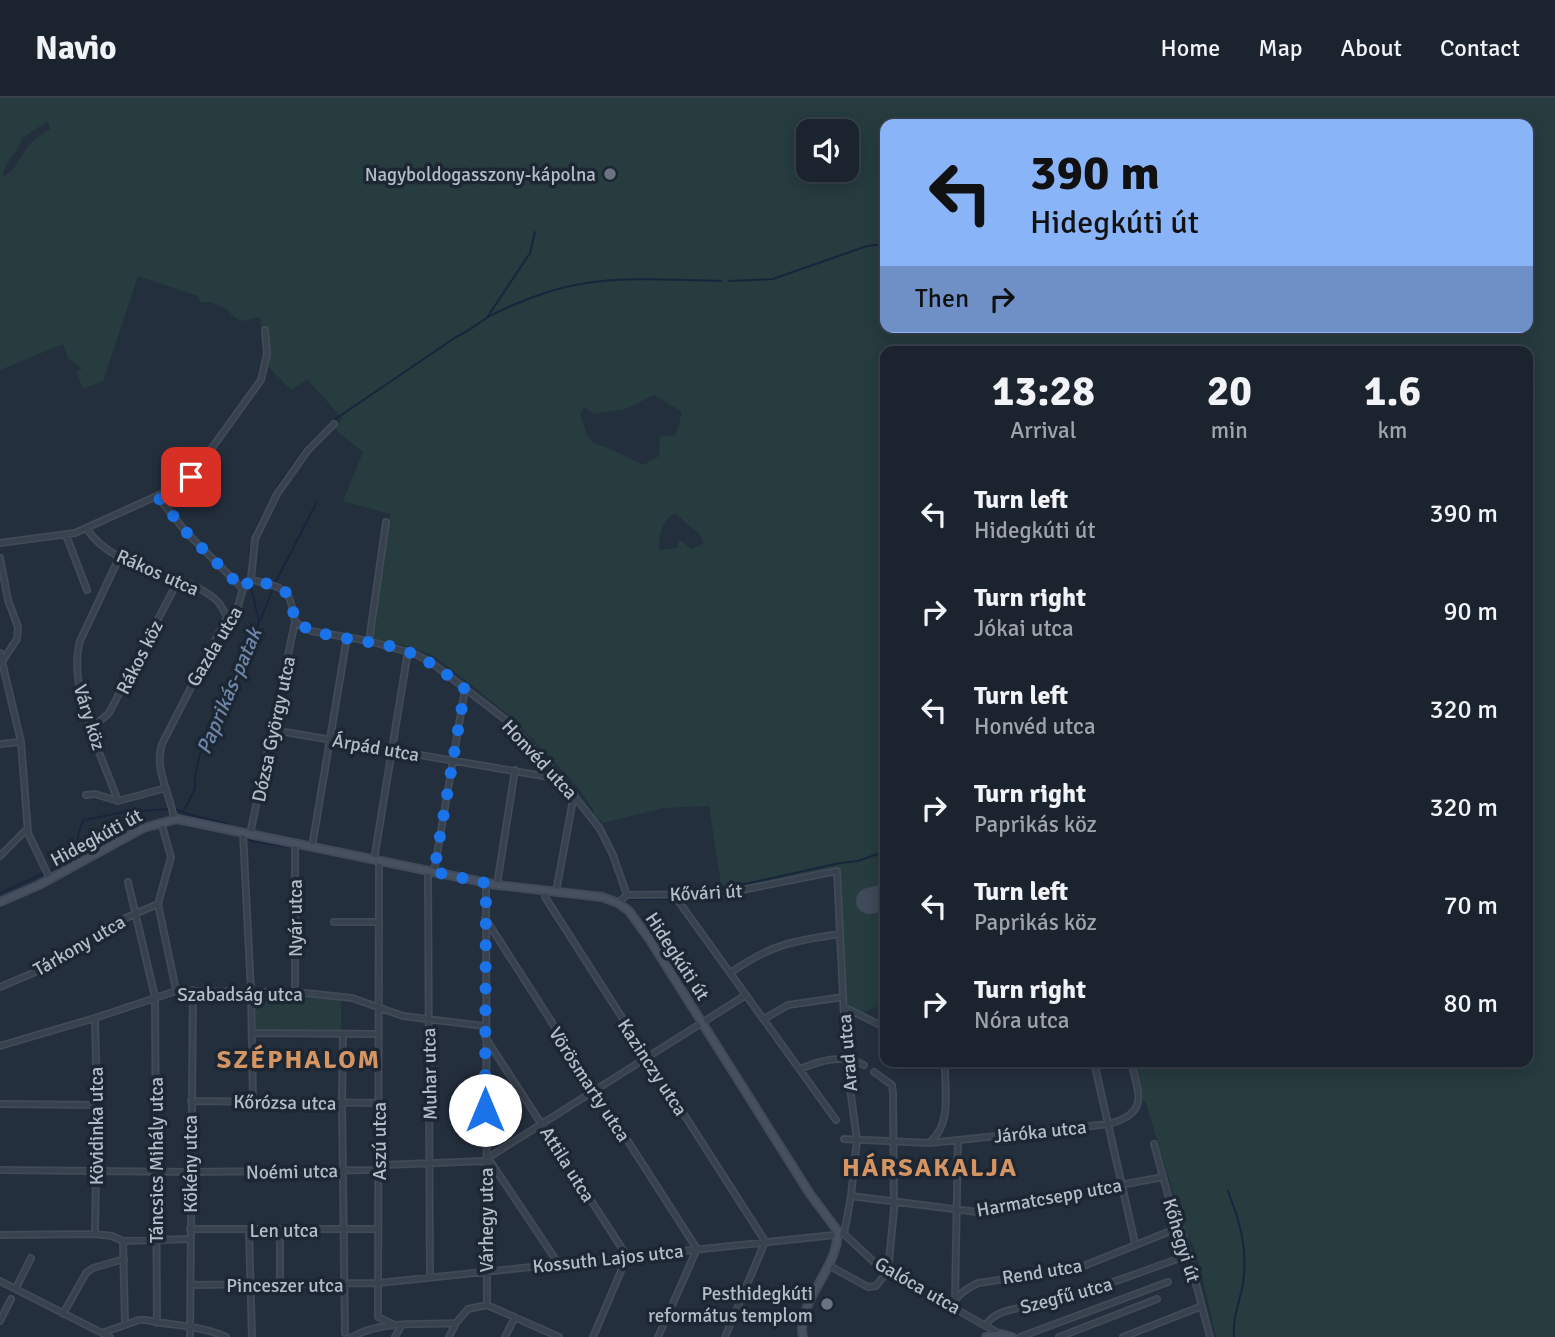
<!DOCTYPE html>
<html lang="en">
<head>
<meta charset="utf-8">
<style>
	body { margin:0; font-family:Signika,sans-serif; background:#282f3a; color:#f1f3f6; height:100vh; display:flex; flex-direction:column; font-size:26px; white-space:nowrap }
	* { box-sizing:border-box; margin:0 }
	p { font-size:23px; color:#a0a4aa }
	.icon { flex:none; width:38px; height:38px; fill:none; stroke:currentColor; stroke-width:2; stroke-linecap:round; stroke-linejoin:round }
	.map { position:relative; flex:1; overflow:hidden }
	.sheet { position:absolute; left:880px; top:248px; width:653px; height:721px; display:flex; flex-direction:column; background:#1b232e; border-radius:14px; box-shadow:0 4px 18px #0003,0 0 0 2px #39404a }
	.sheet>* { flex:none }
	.hud { position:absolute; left:880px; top:21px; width:653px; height:214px; border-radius:14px; box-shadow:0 4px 18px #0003,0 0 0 2px #39404a; background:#8ab4f8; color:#111; overflow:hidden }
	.buttons { position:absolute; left:796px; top:21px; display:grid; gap:14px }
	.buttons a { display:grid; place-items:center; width:63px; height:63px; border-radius:14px; background:#1b232e; box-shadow:0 4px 18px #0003,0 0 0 2px #39404a; font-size:35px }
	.pin { position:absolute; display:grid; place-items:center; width:60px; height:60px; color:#fff; margin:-30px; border-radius:14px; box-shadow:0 4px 10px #0006 }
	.me { position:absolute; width:77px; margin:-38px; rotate:0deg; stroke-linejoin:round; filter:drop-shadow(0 0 5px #0008) }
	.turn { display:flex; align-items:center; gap:24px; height:147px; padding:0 35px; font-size:32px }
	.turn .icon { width:91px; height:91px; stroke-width:2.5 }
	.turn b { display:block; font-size:49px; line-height:60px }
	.then { display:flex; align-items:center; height:66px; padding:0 35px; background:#0003; gap:14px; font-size:26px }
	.eta { display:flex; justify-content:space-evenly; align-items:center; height:119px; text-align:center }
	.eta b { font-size:42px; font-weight:700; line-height:49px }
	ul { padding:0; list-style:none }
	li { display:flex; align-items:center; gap:21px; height:98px; padding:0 35px }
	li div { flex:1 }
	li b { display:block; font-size:26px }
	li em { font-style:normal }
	header { display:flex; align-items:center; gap:42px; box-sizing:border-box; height:98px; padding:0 35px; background:#1b232e; border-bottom:2px solid #39404a }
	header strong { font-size:33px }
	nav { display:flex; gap:38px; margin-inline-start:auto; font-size:24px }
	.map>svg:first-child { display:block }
</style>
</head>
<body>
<header>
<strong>Navio</strong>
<nav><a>Home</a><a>Map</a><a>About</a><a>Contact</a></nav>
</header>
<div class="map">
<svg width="1555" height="1239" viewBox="0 0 1555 1239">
	<rect width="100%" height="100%" fill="#242f3e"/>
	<path fill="#263c3f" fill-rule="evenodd" d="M0,0H1555V1239H1216C1210,1214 1197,1145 1183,1128L1146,1005L1139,1000L1128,964H1528V302H1532L1536,293L1528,291L1533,279L1528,275V254H886V905L862,915L845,908L839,772L720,795V779L709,708L664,710L603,725L599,721L597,725L592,718L594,713L577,688L545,654L512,620L469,585L433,557L410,549L372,540L390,416L343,403L363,354L332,329L343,321L307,281L291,292L265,265L260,219L242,223L234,219L227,211L210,204H200L198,198L138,178L103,283L83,291L76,274L82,271L68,260L63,246L0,272ZM48,23L50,31C43,35 35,40 30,46C21,57 16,72 3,79C3,64 19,54 22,40ZM886,26H1528V229H886ZM808,33H847V72H808ZM654,297L682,314L676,337L660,339L659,358L643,367L608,350L594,346L587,336L580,316L585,309L594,316L625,311ZM675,415L700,437L704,445L691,451L679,441L677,450L659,452C659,436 661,424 675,415Z
		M254,896L341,902V934L255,932Z"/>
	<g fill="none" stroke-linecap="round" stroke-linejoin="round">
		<path stroke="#17263c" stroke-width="2" d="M1204,26L1212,22
			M729,183L773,181L867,148L886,146
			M488,218L530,155L535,134
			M249,478L250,450L255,432L279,386L308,346L337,320L456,239C468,234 477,226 488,219C501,212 515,206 528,201C595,174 651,182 721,183
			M260,523L276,483L317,404
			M175,711L183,714L195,691V678L200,656L209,636L220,619L259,524L250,484
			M184,715L228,726
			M246,740L251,743L292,749
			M298,750L455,782
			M463,784L508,793L541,795
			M722,791L840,765L858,763L886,753
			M0,795L69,764C80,752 75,734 84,722L124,714L169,711
			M629,801H671
			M1228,1093C1240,1124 1248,1151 1243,1185C1240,1204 1232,1220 1234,1239"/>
		<path stroke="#3f4a5a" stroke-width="26" d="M869,803L886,799"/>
		<defs>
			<path id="minor" d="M157,398L187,435L243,491
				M87,431C115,474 178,470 215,501C221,506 224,513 227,519
				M66,437L87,492
				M0,445L75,435L157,398L191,379L261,282L267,256L265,232
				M117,458L118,462L80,543C67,591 102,658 118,703
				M0,460L8,502L18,529L17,541L3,562
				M295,524L311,533L369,543L415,556L432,565L510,625L561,681L600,731L613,757L627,797
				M369,543L386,424
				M0,555L21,644L28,735L50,781
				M92,630L109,615L179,481
				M273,632L561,681
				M0,646L21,644
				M86,697L95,696L118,703L166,690
				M174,721C170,694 154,673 162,646L225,523L238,508L243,491L251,481L255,441L277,396L308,352L334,326
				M161,724L171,759L158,806L176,892
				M243,736L251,893L253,1004
				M250,736L295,524C289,486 285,492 251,481
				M312,749L347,539
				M0,758L27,731
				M374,762L408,553
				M379,763L378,1219L395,1227
				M428,773L430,1179
				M434,774L465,591
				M128,784L155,899L157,1225
				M486,785L487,1207
				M497,787L515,672
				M545,793V799L765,1143
				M556,794L574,696
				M674,797L836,1022
				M618,805L627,797L722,796L837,773L846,960L857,1042L851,1098L844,1136
				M485,820L697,1151
				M334,824H379
				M730,875C770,847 792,843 839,836
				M0,889L40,872L107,828L158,806
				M295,894V746
				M844,909L886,930
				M764,921L788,907L843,899
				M252,935L378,936
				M343,937L342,1005L345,1235
				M485,939L627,1158
				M0,948L95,920L176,893L295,894L352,900L403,918L484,928
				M1094,964L1135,1145
				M800,971C822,962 842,956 864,967
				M191,1003L379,1005
				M0,1006L97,1007
				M844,1041L930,1045L1109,1026C1149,1015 1139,997 1131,964
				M930,1044C953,1025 944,991 945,964
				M1154,1046L1176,1126L1182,1133L1185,1144L1210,1239
				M488,1060L558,1165
				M486,1061L746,897
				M0,1072L190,1074L374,1072L383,1067L486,1063
				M851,1098L977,1114L1163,1079
				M190,1131H378
				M249,1132L252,1239
				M95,1136L97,1007L95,920
				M0,1137L95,1136L112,1138L123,1143L190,1141
				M123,1143L125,1226
				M828,1167L868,1189L876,1188L888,1173L894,1112L893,995L892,987L874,974
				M0,1183L110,1239
				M280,1186V1133
				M190,1187L379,1185L844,1136L874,1164L888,1173L1000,1236
				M16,1190L31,1160
				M955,1201L958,1042
				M951,1208C957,1197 967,1190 978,1185L1076,1171L1178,1130
				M63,1216L86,1175L93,1170L124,1161
				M0,1223L11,1201
				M986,1227C994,1213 1015,1211 1029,1208C1084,1196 1136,1176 1188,1157
				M102,1235L139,1222H146C173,1228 200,1227 226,1239
				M190,1239L193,892
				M352,1239C383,1222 420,1227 456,1225
				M395,1239L401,1228
				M449,1239L456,1225L468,1211L487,1207L559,1239
				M505,1239L515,1219
				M593,1239L627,1159
				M658,1239L697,1151
				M725,1239L765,1144
				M1020,1239L1168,1184
				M1059,1239L1157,1201
				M1123,1239L1202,1208"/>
			<path id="secondary" d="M0,804L39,787L143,730L177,721L497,787L602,799L618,805L629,813L650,842L810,1096L837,1132C842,1166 795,1205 803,1239
				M986,1239L1001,1236L1012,1239"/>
		</defs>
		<use href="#minor" stroke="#414a57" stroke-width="8"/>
		<use href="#secondary" stroke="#414a57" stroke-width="10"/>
		<use href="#minor" stroke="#38414e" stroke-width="4.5"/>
		<use href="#secondary" stroke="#465061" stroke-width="6"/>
	</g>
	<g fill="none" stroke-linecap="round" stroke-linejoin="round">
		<path stroke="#1a73e8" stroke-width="12" stroke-dasharray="0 21.6" d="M191,379L157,398L187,435L243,491L251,481C285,492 289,486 295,524C326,543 366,540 400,551C426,559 445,575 465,591L434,774L486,785L485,1012"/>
	</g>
	<g fill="#6b7280" stroke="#1d2633" stroke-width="2.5">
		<circle cx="610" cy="76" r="7"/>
		<circle cx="827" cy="1206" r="7"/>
	</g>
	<g text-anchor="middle" stroke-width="7" stroke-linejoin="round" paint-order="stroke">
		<g font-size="19" fill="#b4bcc9" stroke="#1d2633" text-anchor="end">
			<text x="596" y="83">Nagyboldogasszony-kápolna</text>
			<text x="813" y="1202">Pesthidegkúti<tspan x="813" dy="22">református templom</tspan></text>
		</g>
		<g font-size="19" fill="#b4bcc9" stroke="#1d2633">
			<text transform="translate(158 474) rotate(24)" y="7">Rákos utca</text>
			<text transform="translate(214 548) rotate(-59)" y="7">Gazda utca</text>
			<text transform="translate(139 559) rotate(-63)" y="7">Rákos köz</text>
			<text transform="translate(90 619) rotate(73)" y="7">Váry köz</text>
			<text transform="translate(273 631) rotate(-78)" y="7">Dózsa György utca</text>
			<text transform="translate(376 649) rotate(10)" y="7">Árpád utca</text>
			<text transform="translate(540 661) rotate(47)" y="7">Honvéd utca</text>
			<text transform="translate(96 739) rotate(-28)" y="7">Hidegkúti út</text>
			<text transform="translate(706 794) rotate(-3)" y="7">Kővári út</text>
			<text transform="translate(295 820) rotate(-90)" y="7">Nyár utca</text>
			<text transform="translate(79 847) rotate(-30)" y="7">Tárkony utca</text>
			<text transform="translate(678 858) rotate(57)" y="7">Hidegkúti út</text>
			<text x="240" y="903">Szabadság utca</text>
			<text transform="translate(847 955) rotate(-95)" y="7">Arad utca</text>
			<text transform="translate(653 969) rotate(57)" y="7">Kazinczy utca</text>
			<text transform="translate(429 976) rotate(-91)" y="7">Muhar utca</text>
			<text transform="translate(590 986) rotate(57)" y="7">Vörösmarty utca</text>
			<text transform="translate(285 1004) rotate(1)" y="7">Kőrózsa utca</text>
			<text transform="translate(96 1028) rotate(-90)" y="7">Kövidinka utca</text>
			<text transform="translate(1040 1033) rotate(-6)" y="7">Járóka utca</text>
			<text transform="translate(379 1043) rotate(-90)" y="7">Aszú utca</text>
			<text transform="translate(156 1062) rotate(-90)" y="7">Táncsics Mihály utca</text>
			<text transform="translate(190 1066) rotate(-90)" y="7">Kökény utca</text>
			<text transform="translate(568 1066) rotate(58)" y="7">Attila utca</text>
			<text transform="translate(292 1073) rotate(-1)" y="7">Noémi utca</text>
			<text transform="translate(1049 1099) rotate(-10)" y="7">Harmatcsepp utca</text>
			<text transform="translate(486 1122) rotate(-90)" y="7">Várhegy utca</text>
			<text x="284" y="1139">Len utca</text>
			<text transform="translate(1182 1142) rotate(73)" y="7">Kőhegyi út</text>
			<text transform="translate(608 1160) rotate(-6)" y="7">Kossuth Lajos utca</text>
			<text transform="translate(1042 1173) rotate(-9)" y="7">Rend utca</text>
			<text x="285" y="1194">Pinceszer utca</text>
			<text transform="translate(918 1187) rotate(30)" y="7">Galóca utca</text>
			<text transform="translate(1066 1197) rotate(-15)" y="7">Szegfű utca</text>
		</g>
		<g font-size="21" font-style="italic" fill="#6d86a8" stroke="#1d2633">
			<text transform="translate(229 593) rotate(-67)" y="7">Paprikás-patak</text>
		</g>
		<g font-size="26" font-weight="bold" letter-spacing="2" fill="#d59563" stroke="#1d2633">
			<text x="299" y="970">SZÉPHALOM</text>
			<text x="930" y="1078">HÁRSAKALJA</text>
		</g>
	</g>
</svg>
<div class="buttons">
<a><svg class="icon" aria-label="sound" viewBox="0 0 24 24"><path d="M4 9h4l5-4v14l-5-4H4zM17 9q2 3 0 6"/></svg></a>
</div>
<div class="pin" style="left:191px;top:379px;background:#d93025"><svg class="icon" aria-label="arrive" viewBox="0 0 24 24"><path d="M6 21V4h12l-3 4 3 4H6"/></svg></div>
<svg class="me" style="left:485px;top:1012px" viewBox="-20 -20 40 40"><circle r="19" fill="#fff"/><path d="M0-13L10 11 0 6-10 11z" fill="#1a73e8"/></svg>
<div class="hud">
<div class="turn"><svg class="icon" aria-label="left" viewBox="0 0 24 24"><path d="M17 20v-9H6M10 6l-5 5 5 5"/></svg><div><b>390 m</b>Hidegkúti út</div></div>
<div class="then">Then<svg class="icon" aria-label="right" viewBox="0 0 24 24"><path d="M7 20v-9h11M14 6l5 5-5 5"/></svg></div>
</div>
<section class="sheet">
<div class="eta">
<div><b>13:28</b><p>Arrival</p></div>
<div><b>20</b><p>min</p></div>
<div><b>1.6</b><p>km</p></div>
</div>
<ul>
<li><svg class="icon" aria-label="left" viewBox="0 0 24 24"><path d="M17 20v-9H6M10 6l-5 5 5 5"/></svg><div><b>Turn left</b><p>Hidegkúti út</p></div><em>390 m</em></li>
<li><svg class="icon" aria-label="right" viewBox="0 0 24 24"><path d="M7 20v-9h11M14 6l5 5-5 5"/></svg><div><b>Turn right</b><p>Jókai utca</p></div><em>90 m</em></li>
<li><svg class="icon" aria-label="left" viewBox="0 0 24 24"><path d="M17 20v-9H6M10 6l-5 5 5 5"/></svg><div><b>Turn left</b><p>Honvéd utca</p></div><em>320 m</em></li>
<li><svg class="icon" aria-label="right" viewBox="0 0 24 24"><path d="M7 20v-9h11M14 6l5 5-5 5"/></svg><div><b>Turn right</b><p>Paprikás köz</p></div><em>320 m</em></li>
<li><svg class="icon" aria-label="left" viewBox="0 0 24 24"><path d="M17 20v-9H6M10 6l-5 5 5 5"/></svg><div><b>Turn left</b><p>Paprikás köz</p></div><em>70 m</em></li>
<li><svg class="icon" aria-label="right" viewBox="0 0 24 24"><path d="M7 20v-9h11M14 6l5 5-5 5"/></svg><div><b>Turn right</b><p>Nóra utca</p></div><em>80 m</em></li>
</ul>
</section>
</div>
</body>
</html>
